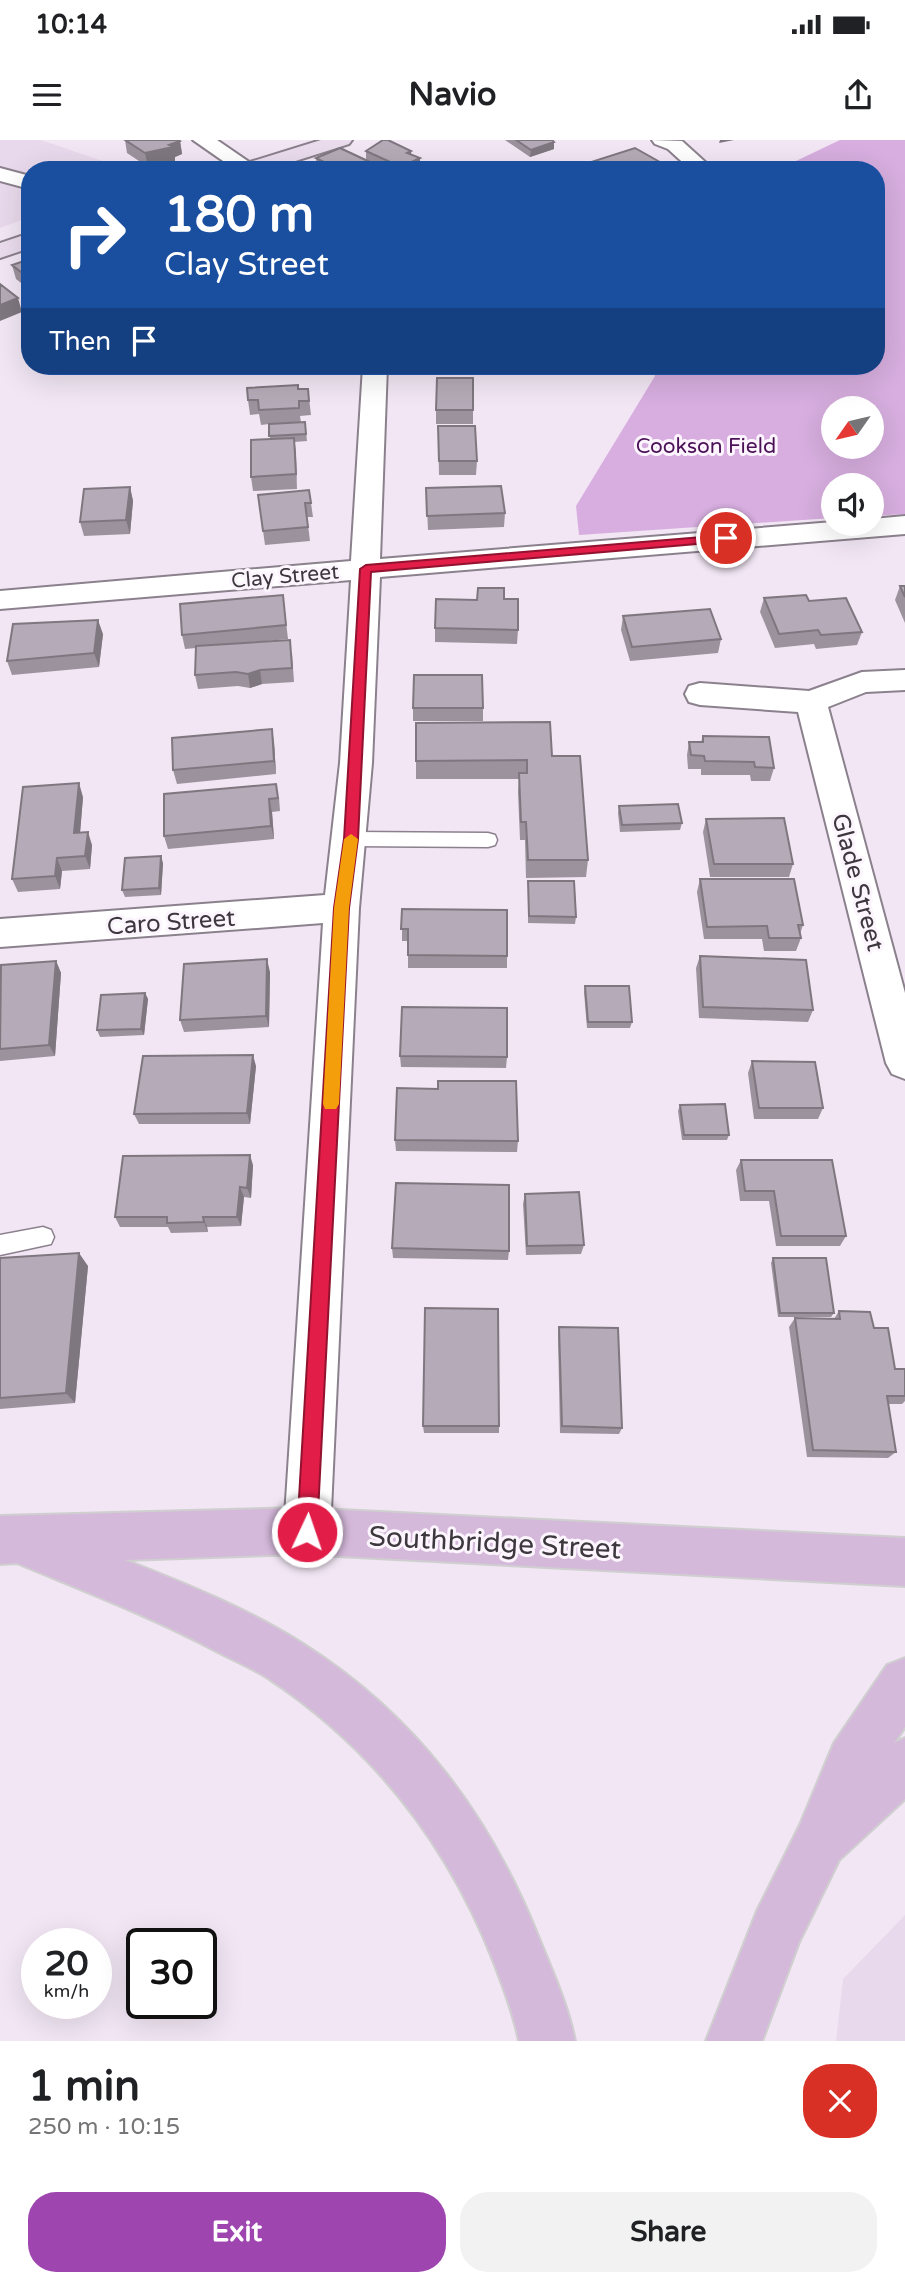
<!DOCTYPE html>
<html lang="en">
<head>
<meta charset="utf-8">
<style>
	body { margin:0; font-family:"Varela Round",sans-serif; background:#f2f2f2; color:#202124; height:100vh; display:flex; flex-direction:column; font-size:26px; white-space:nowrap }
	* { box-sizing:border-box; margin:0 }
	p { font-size:23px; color:#757577 }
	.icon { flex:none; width:38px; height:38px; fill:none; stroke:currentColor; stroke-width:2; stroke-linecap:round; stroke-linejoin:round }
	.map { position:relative; height:1901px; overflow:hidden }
	.sheet { display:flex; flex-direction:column; background:#fff; flex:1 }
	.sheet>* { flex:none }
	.hud { position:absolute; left:21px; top:21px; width:864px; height:214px; border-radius:28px; box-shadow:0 7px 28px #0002; background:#1a4fa0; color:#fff; overflow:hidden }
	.needle { width:46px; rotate:236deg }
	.buttons { position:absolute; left:821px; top:256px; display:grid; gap:14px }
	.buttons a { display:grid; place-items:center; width:63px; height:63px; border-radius:50%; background:#fff; box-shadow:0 7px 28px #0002; font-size:35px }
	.speed { position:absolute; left:21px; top:1788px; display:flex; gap:14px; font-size:35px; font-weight:700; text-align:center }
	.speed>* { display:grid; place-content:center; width:91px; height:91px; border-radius:50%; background:#fff; box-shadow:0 7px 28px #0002; line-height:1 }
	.speed small { font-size:18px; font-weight:400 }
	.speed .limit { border:4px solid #111; border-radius:10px; background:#fff; color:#111 }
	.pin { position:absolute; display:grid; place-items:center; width:60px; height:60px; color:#fff; margin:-30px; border:4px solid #fff; border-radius:50%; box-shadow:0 2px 7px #0007 }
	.me { position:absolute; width:77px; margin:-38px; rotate:3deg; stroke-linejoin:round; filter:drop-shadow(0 0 5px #0008) }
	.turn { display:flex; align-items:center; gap:24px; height:147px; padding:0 28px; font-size:32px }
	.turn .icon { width:91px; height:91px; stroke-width:2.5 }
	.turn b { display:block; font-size:49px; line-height:60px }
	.then { display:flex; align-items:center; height:66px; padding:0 28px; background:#0003; gap:14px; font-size:26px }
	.round { display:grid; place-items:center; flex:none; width:74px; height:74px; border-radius:28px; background:#f2f2f2 }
	.head { display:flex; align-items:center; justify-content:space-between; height:119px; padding:0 28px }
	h1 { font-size:42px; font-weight:700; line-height:52px }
	.button { display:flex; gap:14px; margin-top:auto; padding:14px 28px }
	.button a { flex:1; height:80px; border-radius:28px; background:#9e45b0; color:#fff; font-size:28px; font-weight:700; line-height:80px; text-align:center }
	.button a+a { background:#f2f2f2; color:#202124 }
	.status { display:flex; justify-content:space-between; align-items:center; height:49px; padding:0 35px; background:#fff; direction:ltr }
	.status svg { height:19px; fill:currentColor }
	header { display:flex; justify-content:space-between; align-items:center; height:91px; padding:0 28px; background:#fff; font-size:32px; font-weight:700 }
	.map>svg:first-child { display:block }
</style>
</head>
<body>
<div class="status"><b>10:14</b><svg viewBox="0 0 49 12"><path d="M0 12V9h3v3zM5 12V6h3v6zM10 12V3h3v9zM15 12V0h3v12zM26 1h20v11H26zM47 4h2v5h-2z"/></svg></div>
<header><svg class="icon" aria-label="menu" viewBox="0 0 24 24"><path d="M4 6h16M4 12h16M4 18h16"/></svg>Navio<svg class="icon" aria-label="share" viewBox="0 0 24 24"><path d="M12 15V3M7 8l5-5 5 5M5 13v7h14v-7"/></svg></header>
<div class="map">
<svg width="905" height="1901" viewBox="0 0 905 1901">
	<rect width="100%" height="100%" fill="#f2e6f4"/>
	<path fill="#e9d9ec" d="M0,0H41L129,30H30V77L0,88Z
		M905,1775V1901H836L843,1839Z"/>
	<path fill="#d7aedf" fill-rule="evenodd" d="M840,0H905V374L872,376V345H833V378L579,395L576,366L655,236L652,226H877V30H777ZM833,268H872V306H833Z"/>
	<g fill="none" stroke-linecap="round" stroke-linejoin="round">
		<defs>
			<path id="lane" d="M351,692L488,693L495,695L497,700L495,705L488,707L351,706L345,704L342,699L345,694Z
				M43,1087L51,1090L54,1097L51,1104L0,1115V1095Z"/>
			<path id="street" d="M193,0H217L258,28L236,30Z
				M652,0L682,1L714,30H691L668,9L655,4Z
				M0,28L30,36V49L0,41Z
				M363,226H387L380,419L833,382L872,383V379L905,376V394L380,437L372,623L359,768L330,1392L324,1409L307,1415L290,1409L284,1392L323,783L0,807V779L325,755L340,623L351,440L0,469V451L351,421Z
				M905,530V550L866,552L828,567L905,853V939L892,934L886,923L798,572L700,565L689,562L685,554L689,546L700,543L809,551L862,532Z"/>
			<path id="secondary" d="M321,0H352L349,4L267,30H234L237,26Z
				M30,93V108L0,118V103Z"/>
			<path id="primary" d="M300,1368L905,1398V1446L300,1414L125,1420C184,1443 250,1470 303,1504C415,1575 489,1674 538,1796C552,1831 568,1865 575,1901H519C514,1874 504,1850 495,1825C449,1706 375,1609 268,1538C252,1528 233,1520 216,1511C152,1477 84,1451 17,1423L0,1424V1376Z
				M905,1518V1587L894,1603L905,1598V1659L839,1720L799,1802L762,1901H706L757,1771L800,1685L834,1603L887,1525Z"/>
		</defs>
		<use href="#lane" stroke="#8b818d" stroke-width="3"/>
		<use href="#street" stroke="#8b818d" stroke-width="4"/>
		<use href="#secondary" stroke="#8b818d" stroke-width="4"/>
		<use href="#primary" stroke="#d0cfd0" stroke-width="4"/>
		<use href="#lane" fill="#fff" fill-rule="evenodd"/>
		<use href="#street" fill="#fff" fill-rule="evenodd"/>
		<use href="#secondary" fill="#eadced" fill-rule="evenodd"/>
		<use href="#primary" fill="#d5b9db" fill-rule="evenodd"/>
	</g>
	<path fill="#9c929d" d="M125,0L180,1L182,14L175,17V21L148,27L127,13Z
		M505,0H552L554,9L530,17Z
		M366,11L411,15L420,18V30H317L316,18L366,20Z
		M658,21L657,30H588V23Z
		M30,119V150L16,139L12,125Z
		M280,226H311L296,234Z
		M426,226H476V227H463V230L426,228Z
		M473,238V284H436V270Z
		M298,249H308L311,275L300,276L301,282H305L307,301L294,302L297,349L253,351L251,337L270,299L269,284L261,285L259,274L250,275L248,260Z
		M438,286L477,321L476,335H439Z
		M130,347L133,361L130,394L84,396L80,382Z
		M426,348L505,373L504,387L428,390Z
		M258,355L311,363L313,377H307L310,401L265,405Z
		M900,446H905V483L895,460Z
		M283,455L288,499L253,502L292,513L294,542L262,544L250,548L238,546L198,549L195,535L196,508L185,509L182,495Z
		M764,458L809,461L862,492L857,505L816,509L814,504L775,508L760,472Z
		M504,459L518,490L517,504L435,502V488L477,460Z
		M623,476L721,499L718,513L630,521L621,490Z
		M103,494L99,527L12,535L7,521Z
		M413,568H483V581H413Z
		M703,596L774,628L770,641H751L750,635H701V629H688L687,615L689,602H701Z
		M274,602L276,634L177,644L173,630Z
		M552,616L588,720L586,737L526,738L525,700H520L518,652L519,639H416V621Z
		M164,654L279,657L280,671L272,672L274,699L168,709L164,696Z
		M83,657L80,692L92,705L90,729L62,731L60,749L18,752L12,739Z
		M619,666L682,683L680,690L620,692L618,673Z
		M706,679L793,724L789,737H710L703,692Z
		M163,723L161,755L125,757L122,750Z
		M700,739L803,785L800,794L801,798L796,811H764L762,799H704L697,752Z
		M528,741L576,777L575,784L528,783Z
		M402,769L507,816V828H408V801H402Z
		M700,816L813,870L808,882L699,878L696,828Z
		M56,821L61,833L55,916L0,921V833Z
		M270,832L269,887L184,892L180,880Z
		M585,846L632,882L630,888H587L584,852Z
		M145,853L148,859L144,895L100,897L97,890Z
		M400,916L507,917L506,928L401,927Z
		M752,921L823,968L818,979H754L748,933Z
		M256,926L250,984H139L134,974Z
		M438,949L518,1001L517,1012L396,1011L395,1000Z
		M680,965L729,995L727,1000H682L678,971Z
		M741,1020L846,1096L840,1106H776L769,1061H740L736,1030Z
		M253,1025L251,1058L244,1057L241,1086L207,1087L208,1092L171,1093L168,1087H120L115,1077Z
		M525,1054L584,1105L581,1114L526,1115L523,1064Z
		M392,1108L509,1111L508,1120L393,1118Z
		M0,1118L88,1126L75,1263L0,1269Z
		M773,1118L834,1173L831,1177H778L771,1123Z
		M839,1171L874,1188L895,1229L905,1256V1261L902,1264H888L896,1312L888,1318L807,1317L789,1187L795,1178L834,1179Z
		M559,1187L622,1288L619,1294L560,1293L558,1195Z
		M423,1286H499V1293H424Z"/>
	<path fill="#7f7780" d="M720,0H734L719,3Z
		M180,1L182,14L175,17V21L148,27L145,13Z
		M554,2V9L530,17L531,10Z
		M411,11L412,22L420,18V30H401L407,13Z
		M658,21L657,30H632Z
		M18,158L22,172L0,181V165Z
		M295,226H311L296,234Z
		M294,298L296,312L297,349L296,334Z
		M130,347L133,361L130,394L126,380Z
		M98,480L103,494L99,527L94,513Z
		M260,530L262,544L250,548L248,534Z
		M272,589L274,602L276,634L274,621Z
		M79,643L83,657L79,706L74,693Z
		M269,659L272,672L274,699L271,686Z
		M88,692L92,705L90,729L85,716Z
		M161,716L163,723L161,755L159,748Z
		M57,718L62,731L60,749L55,736Z
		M267,819L270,832L269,887L266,876Z
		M56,821L61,833L55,916L49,905Z
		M145,853L148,859L144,895L141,889Z
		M253,915L256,926L250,984L247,973Z
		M250,1015L253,1025L251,1058L247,1048Z
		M240,1047L244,1057L241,1086L237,1077Z
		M203,1077L207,1087L208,1092L204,1082Z
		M79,1113L88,1126L75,1263L66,1253Z"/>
	<path fill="#b5aab7" stroke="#7f7780" stroke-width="2" d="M125,0H179L180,1L169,5L173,7L145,13Z
		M383,0H388L411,11L407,13L420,18L401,27L366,11Z
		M516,0H552L554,2L531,10Z
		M340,8L387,30H334L323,24L326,23L316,18Z
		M635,8L658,21L632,30H599L588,23Z
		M30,119V139L12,125Z
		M0,144L18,158L0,165Z
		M30,174V185L25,175Z
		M437,238H473V270H436Z
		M298,245V249H308L309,261H299V268L259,270L258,260H248L247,248Z
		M305,282L306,294L269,296V284Z
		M438,286H475L477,321H439Z
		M294,298L296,334L251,337V300Z
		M501,346L505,373L427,376L426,348Z
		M130,347L126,380L80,382L84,349Z
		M309,350L311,363H305L308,387L263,391L258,355Z
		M900,446H905V457Z
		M478,448H504V459H518V490L435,488L436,459L477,460Z
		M283,455L286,485L182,495L180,464Z
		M806,455L809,461L846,458L862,492L821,495L818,490L779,494L764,458Z
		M710,469L721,499L632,507L623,476Z
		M98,480L94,513L7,521L13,484Z
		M290,500L292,528L260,530L248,534L236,532L195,535L196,506Z
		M414,535H482L483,568H413Z
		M550,582L552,616H580L588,720H528L526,682H521L519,633H527V620L416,621V583Z
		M272,589L274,621L173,630L172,598Z
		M703,596L769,597L774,628L755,627L754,622L705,621L704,616L691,615L689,602H703Z
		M79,643L74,693L88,692L85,716L57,718L55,736L12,739L23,647Z
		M276,644L278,658L269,659L271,686L164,696V654Z
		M678,664L682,683L622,685L619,666Z
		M784,678L793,724H714L706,679Z
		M161,716L159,748L122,750L125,718Z
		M700,739H794L803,785H798L801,798H769L767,786L707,787Z
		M528,741H574L576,777L529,776Z
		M402,769L507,770V816L408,815V789H401Z
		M700,816L806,820L813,870L703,867Z
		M267,819L266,876L180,880L184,824Z
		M56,821L49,905L0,909L1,825Z
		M585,846H629L632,882H588Z
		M145,853L141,889L97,890L101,855Z
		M402,867L507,868V917L400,916Z
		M253,915L247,973L134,974L143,916Z
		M752,921L815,922L823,968H759Z
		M438,941H516L518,1001L395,1000L397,948L438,949Z
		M725,964L729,995H684L680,965Z
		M250,1015L247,1048L240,1047L237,1077H203L204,1082L167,1083V1077H115L123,1016Z
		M741,1020H832L846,1096H781L774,1051H745Z
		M396,1043L509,1045V1111L392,1108Z
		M579,1052L584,1105L527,1106L525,1054Z
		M79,1113L66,1253L0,1258V1118Z
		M773,1118H826L834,1173H780Z
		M425,1168L498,1169L499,1286H423Z
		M839,1171L870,1172L874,1188H888L895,1229H905V1256H887L896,1312L813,1310L795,1178L840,1179Z
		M559,1187L618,1188L622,1288L562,1286Z"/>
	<path fill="#e11d48" stroke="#92132f" stroke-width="2" d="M726,395L731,396V401L371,432L358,699L349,768L317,1392L314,1398L307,1401L300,1398L297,1392L334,768L344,699L360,429L366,425Z"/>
	<path fill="#f59e0b" d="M351,694L358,699L349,768L339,964L336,969H325L323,964L334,768L344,699Z"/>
	<g text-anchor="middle" stroke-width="6" stroke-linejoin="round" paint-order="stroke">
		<g font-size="21" fill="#4b1057" stroke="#fcf5fe">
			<text x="706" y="313">Cookson Field</text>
		</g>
		<g font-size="21" fill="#3d383d" stroke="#fcf5fe">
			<text transform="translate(285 436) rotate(-5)" y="7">Clay Street</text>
		</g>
		<g font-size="24" fill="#3d383d" stroke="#fcf5fe">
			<text transform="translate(858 742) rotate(75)" y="8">Glade Street</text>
			<text transform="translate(171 782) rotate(-4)" y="8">Caro Street</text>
		</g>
		<g font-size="28" fill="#3d383d" stroke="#fcf5fe">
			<text transform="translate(495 1402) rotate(3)" y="10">Southbridge Street</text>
		</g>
	</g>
</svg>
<div class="buttons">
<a><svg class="needle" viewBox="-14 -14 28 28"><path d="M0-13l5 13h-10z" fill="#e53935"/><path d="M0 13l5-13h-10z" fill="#757577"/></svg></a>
<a><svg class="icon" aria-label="sound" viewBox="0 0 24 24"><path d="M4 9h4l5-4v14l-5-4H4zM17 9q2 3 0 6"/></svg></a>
</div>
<div class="speed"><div>20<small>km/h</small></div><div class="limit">30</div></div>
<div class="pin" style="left:726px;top:398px;background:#d93025"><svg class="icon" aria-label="arrive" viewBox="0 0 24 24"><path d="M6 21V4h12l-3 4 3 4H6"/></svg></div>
<svg class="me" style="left:307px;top:1392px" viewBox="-20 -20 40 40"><circle r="17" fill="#e11d48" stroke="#fff" stroke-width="3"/><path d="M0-11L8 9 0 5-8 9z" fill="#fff"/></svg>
<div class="hud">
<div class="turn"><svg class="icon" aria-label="right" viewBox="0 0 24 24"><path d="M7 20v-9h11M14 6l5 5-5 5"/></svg><div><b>180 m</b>Clay Street</div></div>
<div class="then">Then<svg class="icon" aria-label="arrive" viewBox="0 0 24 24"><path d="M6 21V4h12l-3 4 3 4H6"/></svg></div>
</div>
</div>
<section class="sheet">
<div class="head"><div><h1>1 min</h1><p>250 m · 10:15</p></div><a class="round" style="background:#d93025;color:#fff"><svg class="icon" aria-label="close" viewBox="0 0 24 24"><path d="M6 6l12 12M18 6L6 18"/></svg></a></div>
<div class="button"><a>Exit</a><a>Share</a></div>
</section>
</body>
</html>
